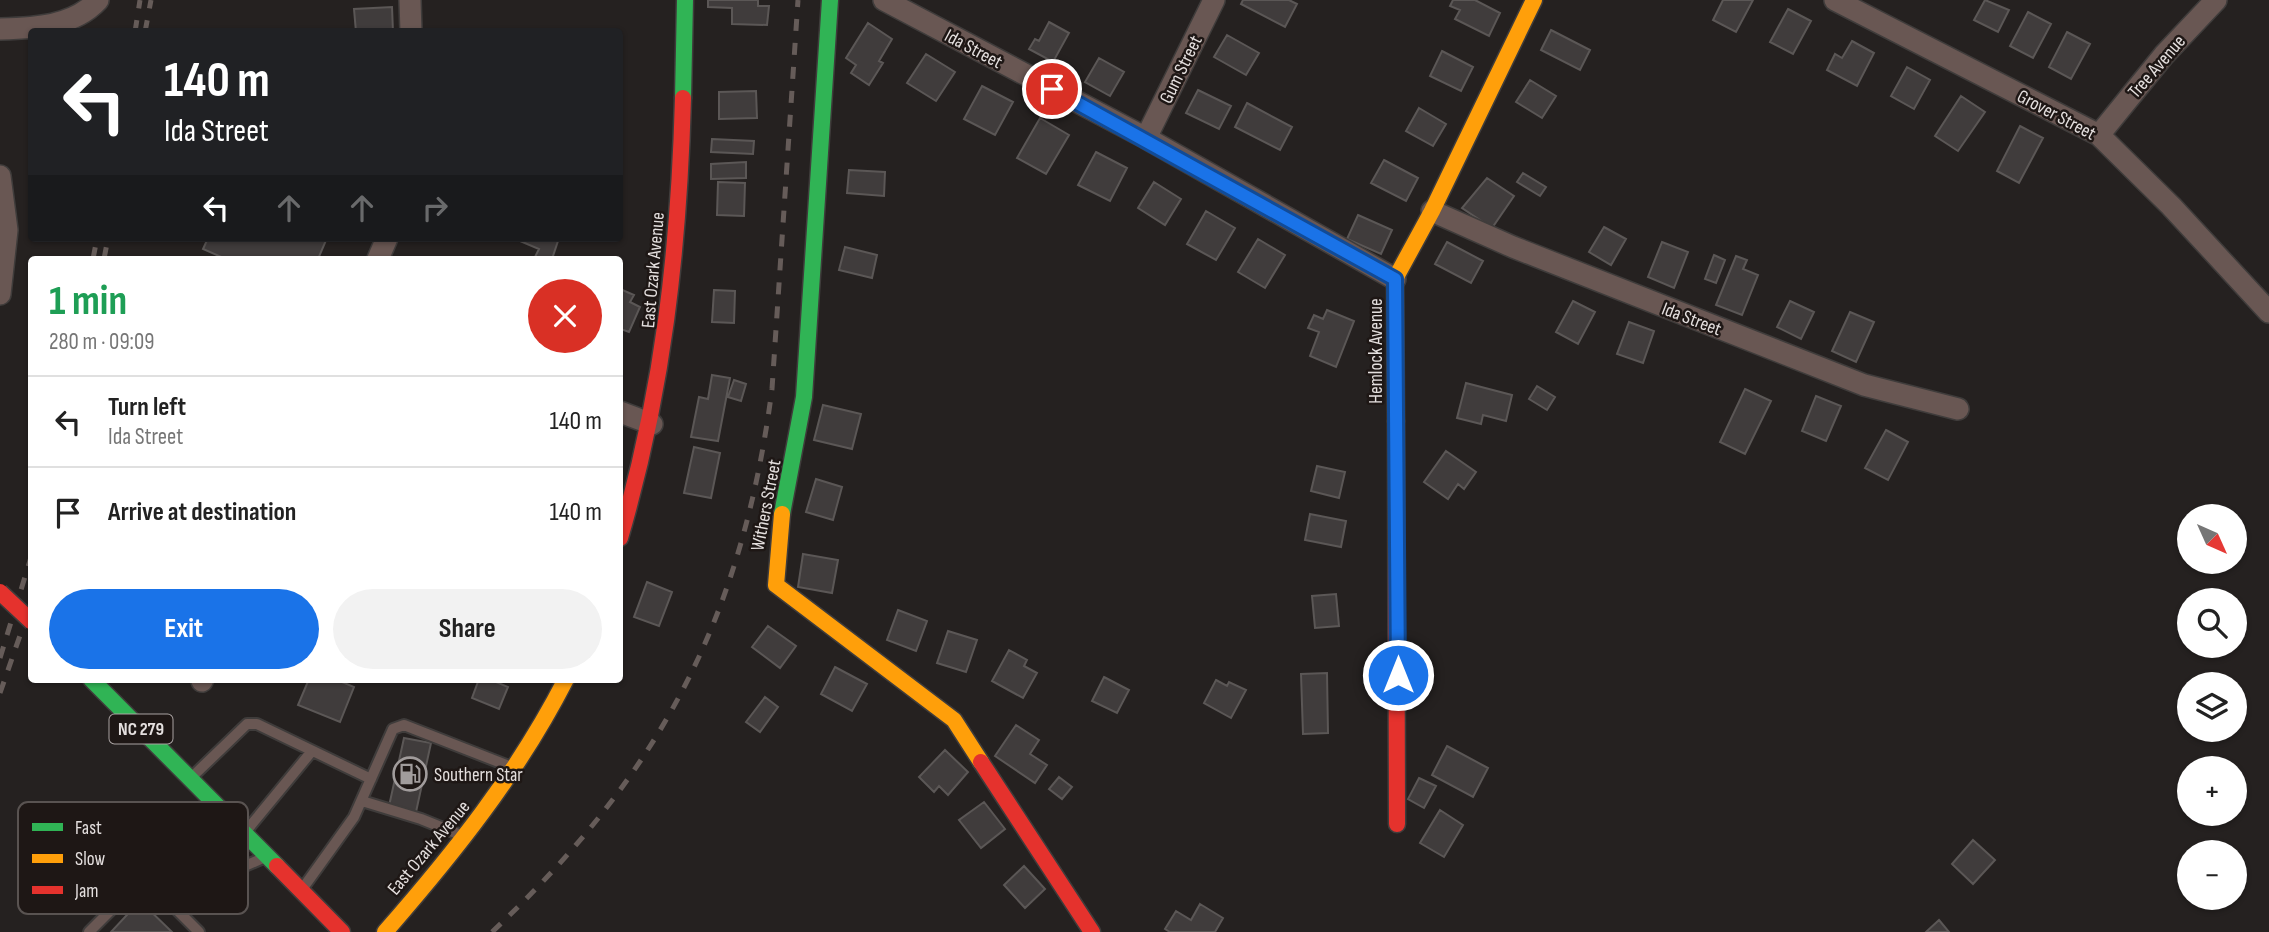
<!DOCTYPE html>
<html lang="en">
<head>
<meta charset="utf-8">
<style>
	body { margin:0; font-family:"Sofia Sans Condensed",sans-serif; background:#f2f2f2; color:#222; height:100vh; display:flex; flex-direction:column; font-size:26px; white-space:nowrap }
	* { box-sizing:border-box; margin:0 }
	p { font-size:23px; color:#767676 }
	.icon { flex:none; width:38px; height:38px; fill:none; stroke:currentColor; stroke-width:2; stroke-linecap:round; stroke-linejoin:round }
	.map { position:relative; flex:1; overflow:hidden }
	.sheet { position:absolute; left:28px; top:256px; width:595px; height:427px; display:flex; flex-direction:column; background:#fff; border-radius:7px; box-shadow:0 2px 5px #0004 }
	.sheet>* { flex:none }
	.guide { position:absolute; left:28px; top:28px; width:595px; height:214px; border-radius:7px; box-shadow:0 2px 5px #0004; background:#202124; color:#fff; overflow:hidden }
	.needle { width:46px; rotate:135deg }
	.tools { position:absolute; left:2177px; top:504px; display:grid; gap:14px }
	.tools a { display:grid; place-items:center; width:70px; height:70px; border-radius:50%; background:#fff; box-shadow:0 2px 5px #0004; font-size:35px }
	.pin { position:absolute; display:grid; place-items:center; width:60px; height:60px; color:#fff; margin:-30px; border:4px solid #fff; border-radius:50%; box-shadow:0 2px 7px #0007 }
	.me { position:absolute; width:77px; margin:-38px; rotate:0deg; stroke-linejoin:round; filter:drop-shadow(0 0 5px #0008) }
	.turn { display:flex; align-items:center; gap:24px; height:147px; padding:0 21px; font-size:32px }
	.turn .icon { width:91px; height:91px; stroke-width:2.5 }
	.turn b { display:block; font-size:49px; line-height:60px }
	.lanes { display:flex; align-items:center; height:66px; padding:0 21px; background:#0003; justify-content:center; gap:35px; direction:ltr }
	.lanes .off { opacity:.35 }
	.round { display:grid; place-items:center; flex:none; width:74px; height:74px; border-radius:37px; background:#f2f2f2 }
	.overview { display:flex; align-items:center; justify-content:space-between; height:119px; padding:0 21px }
	h1 { font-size:42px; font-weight:700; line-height:52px; color:#1e9e55 }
	.primary-button { display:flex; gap:14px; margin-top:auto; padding:14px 21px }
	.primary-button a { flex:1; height:80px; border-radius:42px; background:#1a73e8; color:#fff; font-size:28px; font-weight:700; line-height:80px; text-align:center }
	.primary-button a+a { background:#f2f2f2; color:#222 }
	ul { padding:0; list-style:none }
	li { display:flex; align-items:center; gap:21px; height:91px; padding:0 21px; border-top:2px solid #e0e0e0 }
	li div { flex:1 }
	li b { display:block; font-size:26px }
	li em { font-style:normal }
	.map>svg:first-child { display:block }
</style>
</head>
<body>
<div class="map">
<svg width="2269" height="932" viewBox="0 0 2269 932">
	<rect width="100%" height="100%" fill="#252120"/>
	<path fill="#403c3c" stroke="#5b5756" stroke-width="2" d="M708,0H758V6H769L767,25L732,24V8L708,7Z
		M1243,0H1289L1297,4L1285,27L1241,4Z
		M1453,0H1475L1500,13L1489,36L1455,19L1460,10L1450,6Z
		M1723,0H1753L1736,32L1713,20Z
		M1985,0L2009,10L1998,32L1974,20Z
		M392,7L393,32H356L354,9Z
		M1788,9L1811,21L1793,54L1770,42Z
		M2028,12L2051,24L2033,58L2010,46Z
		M1049,22L1069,33L1053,62L1029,49L1035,39L1039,41Z
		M868,23L892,39L879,61L883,63L869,85L851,73L856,65L846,58Z
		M1551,30L1590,50L1580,70L1541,50Z
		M2067,32L2090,44L2071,79L2049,67Z
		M1227,35L1259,53L1246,75L1214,57Z
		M1852,41L1874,53L1857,86L1827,70L1835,54L1842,58Z
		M1442,51L1473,67L1461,91L1430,76Z
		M926,54L955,72L936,101L907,83Z
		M1099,58L1124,72L1110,96L1085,82Z
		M1907,67L1930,80L1914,109L1891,96Z
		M1530,80L1556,96L1542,118L1516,102Z
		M982,86L1013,102L995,135L964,119Z
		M1198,90L1231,106L1219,129L1186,113Z
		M756,91L757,118L719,119V92Z
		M1961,96L1985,112L1958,151L1935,136Z
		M1247,103L1292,127L1280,150L1235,127Z
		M1419,108L1446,124L1433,146L1406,131Z
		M1040,118L1069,135L1046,174L1017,158Z
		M2020,126L2043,138L2019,183L1997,171Z
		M712,139L754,141L753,154L711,152Z
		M1096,152L1127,168L1110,201L1078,185Z
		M1384,160L1418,178L1406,201L1371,183Z
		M746,162V178L711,179V164Z
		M849,170L885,172L884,196L847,193Z
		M1523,173L1546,187L1540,196L1517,182Z
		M1487,178L1514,196L1492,228L1462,208Z
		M718,182L745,183L744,216L717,215Z
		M1154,182L1181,199L1165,225L1138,208Z
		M1206,211L1235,228L1216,260L1187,244Z
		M1358,215L1392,230L1381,254L1347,239Z
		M1604,227L1626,239L1611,265L1589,252Z
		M208,238H327L318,259H226L203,249Z
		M513,238H559L552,259H534L539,249Z
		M1258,239L1285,255L1265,288L1238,272Z
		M1447,242L1483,261L1471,283L1435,264Z
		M1662,242L1688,252L1674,288L1648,277Z
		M845,247L877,255L872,278L839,270Z
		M1714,255L1725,260L1716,283L1705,279Z
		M1736,256L1747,260L1743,269L1758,275L1742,315L1716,305Z
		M620,289L634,295L630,302L640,307L629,332L621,329L620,333Z
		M714,290L735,291L734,323L712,322Z
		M1573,301L1595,312L1578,344L1556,332Z
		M1790,301L1814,312L1801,339L1777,327Z
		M1327,310L1354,321L1336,367L1310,356L1319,332L1308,328L1314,315L1323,319Z
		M1850,312L1874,322L1856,362L1832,351Z
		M1629,322L1654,331L1643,363L1617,354Z
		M712,375L730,378L718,441L691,437L699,397L708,399Z
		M734,380L746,384L741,401L728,397Z
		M1466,383L1512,395L1506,421L1483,415L1481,424L1457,418Z
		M1537,386L1555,397L1547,410L1529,399Z
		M1745,389L1771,401L1745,454L1720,442Z
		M1816,396L1841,406L1826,441L1802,431Z
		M823,405L861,414L852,449L814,440Z
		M1886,430L1908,442L1888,480L1865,468Z
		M694,447L720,453L711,498L684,493Z
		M1446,451L1476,472L1464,489L1458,484L1448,499L1424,482Z
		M1317,466L1345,472L1339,498L1311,491Z
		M816,479L842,487L833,520L806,512Z
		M1310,514L1346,521L1341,547L1305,540Z
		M803,554L838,560L832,593L798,587Z
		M647,582L672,592L659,626L634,617Z
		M1336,594L1339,626L1315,628L1312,596Z
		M898,610L927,621L916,651L887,640Z
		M768,626L796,646L780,668L752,647Z
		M948,631L977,640L966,672L937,663Z
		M1009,650L1027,660L1024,666L1037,673L1023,698L992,681Z
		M835,667L867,684L852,711L821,694Z
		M1327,673L1328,733L1303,734L1301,674Z
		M1104,677L1129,690L1117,713L1092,701Z
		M309,679H335L354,687L340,722L298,705Z
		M479,679H489L508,687L499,709L472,698Z
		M1216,680L1227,686L1229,682L1246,690L1231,718L1204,703Z
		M765,697L778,707L760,732L746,722Z
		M1016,725L1039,740L1030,754L1047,765L1035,783L995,756Z
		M404,738L431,743L416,812L389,806Z
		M1447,746L1488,768L1473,797L1432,775Z
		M945,750L968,772L948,795L939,786L934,792L919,777Z
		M1059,777L1072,787L1062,799L1049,789Z
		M1419,778L1436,786L1424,808L1408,799Z
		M984,802L1005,829L981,848L959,820Z
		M1440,810L1463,825L1444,857L1420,843Z
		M1973,840L1995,860L1973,884L1952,864Z
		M1024,866L1045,889L1025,908L1004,885Z
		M140,901L172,932H111Z
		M1200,904L1223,918L1215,932H1170L1165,929L1176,911L1191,920Z
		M1939,920L1949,932H1926Z"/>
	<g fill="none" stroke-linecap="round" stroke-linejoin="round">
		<defs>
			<path id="lane" d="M194,775L247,724H257L371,779
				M362,801L421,819L463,836
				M247,830L312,751
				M201,885L218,816
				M303,888L354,817L393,729L404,725L514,768
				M177,910L199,932
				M89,932L139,882L147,881L177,910L201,885L261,859"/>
			<path id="street" d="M410,0L411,32
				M884,0L1146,138L1395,279
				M1835,0L2099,135L2171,206L2269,312
				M0,29C34,28 73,27 98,0
				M2099,135L2164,55L2216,0
				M1146,138L1214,0
				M0,176L7,230L0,294
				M1432,211L1513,247L1864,385L1958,409
				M378,259L387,238
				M620,412L652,424
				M202,681L203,679"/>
			<path id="fast" d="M683,98L685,0
				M782,514L804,397L830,0
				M91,679L277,866"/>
			<path id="slow" d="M1396,421L1395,279L1432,211L1534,0
				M782,514L776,585L954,720L981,762
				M385,932C454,853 518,773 566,679"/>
			<path id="jam" d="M1396,421L1397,824
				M620,538C663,391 679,250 683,98
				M981,762L1092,932
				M277,866L342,932"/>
		</defs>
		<use href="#lane" stroke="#3f3c3b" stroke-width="14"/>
		<use href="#street" stroke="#3f3c3b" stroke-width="24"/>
		<use href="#fast" stroke="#3f3c3b" stroke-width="19"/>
		<use href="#slow" stroke="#3f3c3b" stroke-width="19"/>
		<use href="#jam" stroke="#3f3c3b" stroke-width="19"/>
		<use href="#lane" stroke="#695753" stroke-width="10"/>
		<use href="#street" stroke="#695753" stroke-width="21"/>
		<use href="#fast" stroke="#30b455" stroke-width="16"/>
		<use href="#slow" stroke="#ff9f0a" stroke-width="16"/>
		<use href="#jam" stroke="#e5322d" stroke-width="16"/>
		<path stroke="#665c59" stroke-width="5" stroke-dasharray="12 12" stroke-linecap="butt" d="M135,32L140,0
			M145,32L151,0
			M93,259L97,238
			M104,259L108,238
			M0,658L32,554
			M0,693L32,601
			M492,932C661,773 742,619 772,389L798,0"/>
		<defs>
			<path id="jam-bridge" d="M0,592L32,622"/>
		</defs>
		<use href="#jam-bridge" stroke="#3f3c3b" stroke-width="19" stroke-linecap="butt"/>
		<use href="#jam-bridge" stroke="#e5322d" stroke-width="16"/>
	</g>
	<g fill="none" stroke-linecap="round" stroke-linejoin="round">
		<defs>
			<path id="route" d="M1052,89L1395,279L1398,675"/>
		</defs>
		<use href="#route" stroke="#114b97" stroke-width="18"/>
		<use href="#route" stroke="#1a73e8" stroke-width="12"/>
	</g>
	<defs>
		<symbol id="fuel-ring" viewBox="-11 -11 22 22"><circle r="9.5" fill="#1e1715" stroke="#a19c9c" stroke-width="1.5"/><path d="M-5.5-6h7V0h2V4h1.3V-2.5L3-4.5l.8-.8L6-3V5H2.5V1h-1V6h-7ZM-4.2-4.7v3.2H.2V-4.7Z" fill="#a19c9c"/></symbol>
	</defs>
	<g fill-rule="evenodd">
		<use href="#fuel-ring" x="391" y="755" width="38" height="38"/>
	</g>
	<g text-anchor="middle" stroke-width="5" stroke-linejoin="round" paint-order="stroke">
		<rect fill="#1e1715" stroke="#a9a3a2" stroke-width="2" x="109.5" y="714.5" width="63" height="29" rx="5"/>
		<g font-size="18" font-weight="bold" fill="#e4dfde">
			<text x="141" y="735">NC 279</text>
		</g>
		<g font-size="19" fill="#e4dfde" stroke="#1e1715">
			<text transform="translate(974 48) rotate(28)" y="7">Ida Street</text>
			<text transform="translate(2156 66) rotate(-49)" y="7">Tree Avenue</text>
			<text transform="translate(1180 69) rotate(-64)" y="7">Gum Street</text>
			<text transform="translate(2057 114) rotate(28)" y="7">Grover Street</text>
			<text transform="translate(652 270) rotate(-85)" y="7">East Ozark Avenue</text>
			<text transform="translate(1692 318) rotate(21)" y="7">Ida Street</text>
			<text transform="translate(1375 351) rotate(-90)" y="7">Hemlock Avenue</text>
			<text transform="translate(765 505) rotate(-79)" y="7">Withers Street</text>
			<text transform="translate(428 847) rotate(-50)" y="7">East Ozark Avenue</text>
		</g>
		<g font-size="19" fill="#e4dfde" stroke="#1e1715" text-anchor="start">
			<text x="434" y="781">Southern Star</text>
		</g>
	</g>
	<rect x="18" y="802" width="230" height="112" rx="10" fill="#1e1715" stroke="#595351" stroke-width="2"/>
	<rect x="32" y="823" width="31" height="8" fill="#30b455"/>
	<rect x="32" y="854" width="31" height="9" fill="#ff9f0a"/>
	<rect x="32" y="886" width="31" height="8" fill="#e5322d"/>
	<g font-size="19" fill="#e4dfde">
		<text x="75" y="834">Fast</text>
		<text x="75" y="865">Slow</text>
		<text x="75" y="897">Jam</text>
	</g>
</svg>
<div class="tools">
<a><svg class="needle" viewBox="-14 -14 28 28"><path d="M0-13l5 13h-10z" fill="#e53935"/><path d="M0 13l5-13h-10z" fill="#767676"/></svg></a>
<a><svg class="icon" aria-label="search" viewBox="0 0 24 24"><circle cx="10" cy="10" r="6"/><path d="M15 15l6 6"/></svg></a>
<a><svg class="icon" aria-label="layers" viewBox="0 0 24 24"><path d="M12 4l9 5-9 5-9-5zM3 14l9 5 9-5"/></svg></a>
<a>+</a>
<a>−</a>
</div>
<div class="pin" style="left:1052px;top:89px;background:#d93025"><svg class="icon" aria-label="arrive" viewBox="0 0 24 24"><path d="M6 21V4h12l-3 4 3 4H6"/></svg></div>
<svg class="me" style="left:1398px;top:675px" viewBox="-20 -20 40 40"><circle r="17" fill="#1a73e8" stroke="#fff" stroke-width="3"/><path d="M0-11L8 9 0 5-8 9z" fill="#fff"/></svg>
<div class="guide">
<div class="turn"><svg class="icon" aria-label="left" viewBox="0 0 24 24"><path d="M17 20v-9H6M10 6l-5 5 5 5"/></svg><div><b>140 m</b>Ida Street</div></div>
<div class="lanes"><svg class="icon" aria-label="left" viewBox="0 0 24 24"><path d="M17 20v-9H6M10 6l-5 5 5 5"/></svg><svg class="icon off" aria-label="ahead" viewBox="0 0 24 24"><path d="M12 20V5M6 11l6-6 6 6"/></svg><svg class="icon off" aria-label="ahead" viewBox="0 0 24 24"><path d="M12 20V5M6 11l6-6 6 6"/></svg><svg class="icon off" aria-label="right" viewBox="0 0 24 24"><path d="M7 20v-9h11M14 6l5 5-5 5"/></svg></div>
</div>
<section class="sheet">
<div class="overview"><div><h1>1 min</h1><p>280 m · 09:09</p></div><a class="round" style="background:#d93025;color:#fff"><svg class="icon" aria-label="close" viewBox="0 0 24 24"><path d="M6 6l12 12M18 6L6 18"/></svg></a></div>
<ul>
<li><svg class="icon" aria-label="left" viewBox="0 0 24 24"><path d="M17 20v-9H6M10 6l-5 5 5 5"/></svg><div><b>Turn left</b><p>Ida Street</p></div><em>140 m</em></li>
<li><svg class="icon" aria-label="arrive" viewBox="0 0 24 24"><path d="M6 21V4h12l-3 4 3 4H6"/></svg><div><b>Arrive at destination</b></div><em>140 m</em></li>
</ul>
<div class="primary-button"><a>Exit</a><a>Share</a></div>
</section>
</div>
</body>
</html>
